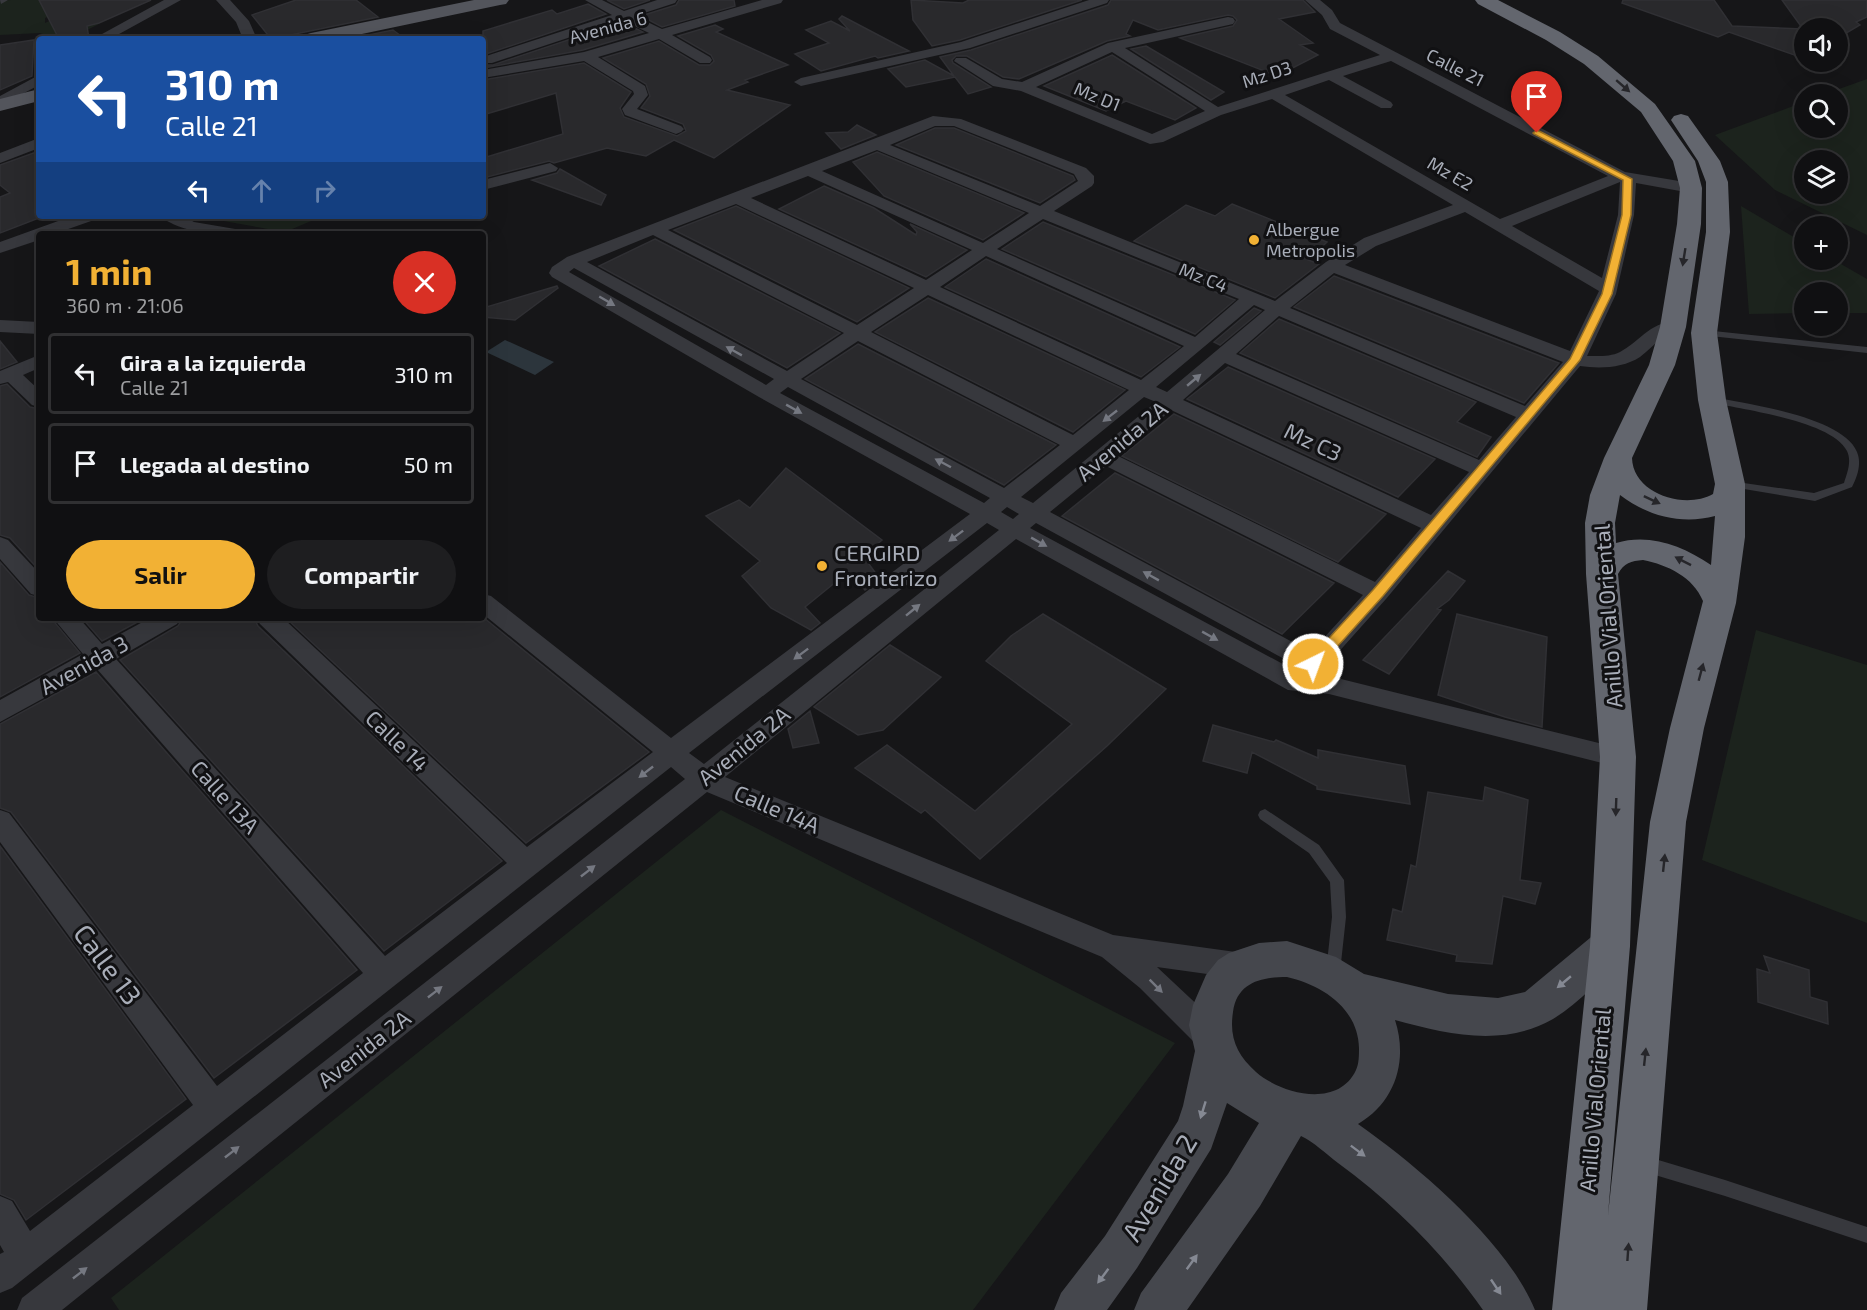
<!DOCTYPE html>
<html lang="es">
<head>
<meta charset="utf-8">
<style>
	body { margin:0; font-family:"Exo 2",sans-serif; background:#1e1e20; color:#f1f3f6; height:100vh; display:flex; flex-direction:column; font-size:22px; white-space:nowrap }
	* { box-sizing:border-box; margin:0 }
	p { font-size:20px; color:#9c9d9f }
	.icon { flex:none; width:33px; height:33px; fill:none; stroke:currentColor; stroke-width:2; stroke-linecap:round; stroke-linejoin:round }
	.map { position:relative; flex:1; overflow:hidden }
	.sheet { position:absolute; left:36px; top:231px; width:450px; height:390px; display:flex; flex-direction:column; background:#101012; border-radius:6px; box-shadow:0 6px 24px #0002,0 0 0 2px #303032 }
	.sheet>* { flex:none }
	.top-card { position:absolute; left:36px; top:36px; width:450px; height:183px; border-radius:6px; box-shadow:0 6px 24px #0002,0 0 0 2px #303032; background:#1a4fa0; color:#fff; overflow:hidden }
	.tools { position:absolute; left:1794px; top:18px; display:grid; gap:12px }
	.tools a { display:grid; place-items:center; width:54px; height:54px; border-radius:50%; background:#101012; box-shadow:0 6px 24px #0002,0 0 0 2px #303032; font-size:30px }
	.pin { position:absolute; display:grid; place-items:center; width:51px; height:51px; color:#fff; margin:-62px -26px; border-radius:50% 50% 50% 0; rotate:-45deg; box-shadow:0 0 6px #0007 }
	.pin .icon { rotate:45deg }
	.me { position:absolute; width:66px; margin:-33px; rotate:42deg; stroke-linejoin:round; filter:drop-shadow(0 0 4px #0008) }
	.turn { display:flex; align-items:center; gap:21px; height:126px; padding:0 30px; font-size:27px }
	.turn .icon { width:78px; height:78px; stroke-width:2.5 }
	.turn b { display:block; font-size:42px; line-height:51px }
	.lanes { display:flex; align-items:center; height:57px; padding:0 30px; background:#0003; justify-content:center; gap:30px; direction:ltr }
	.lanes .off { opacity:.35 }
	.round { display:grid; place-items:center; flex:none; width:63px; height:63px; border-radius:32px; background:#1e1e20 }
	.overview { display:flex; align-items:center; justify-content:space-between; height:102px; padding:0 30px }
	h1 { font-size:36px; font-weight:700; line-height:45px; color:#f2b134 }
	.action { display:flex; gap:12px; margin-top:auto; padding:12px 30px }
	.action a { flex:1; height:69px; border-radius:36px; background:#f2b134; color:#111; font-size:24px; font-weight:700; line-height:69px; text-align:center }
	.action a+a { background:#1e1e20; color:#f1f3f6 }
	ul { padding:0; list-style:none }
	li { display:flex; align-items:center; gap:18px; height:81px; margin:0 12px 9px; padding:0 18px; border:3px solid #303032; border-radius:6px }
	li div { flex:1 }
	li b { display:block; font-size:22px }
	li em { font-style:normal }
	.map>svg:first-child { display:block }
</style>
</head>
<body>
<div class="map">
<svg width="1867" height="1310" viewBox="0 0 1867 1310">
	<rect width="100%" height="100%" fill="#161618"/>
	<path fill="#1c231d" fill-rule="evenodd" d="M11,0H54L74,9L45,18V23L53,19L102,20L99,24L75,36L54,38L40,33L0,35V1Z
		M1867,79V235L1775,190L1715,135L1804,102V128H1838V94H1825ZM1838,160V194H1804V160Z
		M1741,206L1804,243V260H1834L1867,279V313H1838V292H1804V313L1749,314Z
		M195,216H323L285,232Z
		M1756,630L1867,665V923L1702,860Z
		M721,810L1175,1043L973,1310H119L111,1298Z"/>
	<path fill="#2c353c" d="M505,340L554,362L535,375L486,352Z"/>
	<path fill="#29292c" stroke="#303034" stroke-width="1.5" d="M39,0H151L99,23L87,26L89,39H59Z
		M296,0H356L378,17L271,39L252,15Z
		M607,0H650L624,9Z
		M679,0H734L735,6L662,27L641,16L676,5Z
		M911,0L963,3L969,0H1082L960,40L932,46L913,20Z
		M1111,0H1303L1315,12L1279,19L1313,43L1300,45L1318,55L1277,76L1180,38L1233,26L1237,20L1233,16L1228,15L1158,30L1133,20L1126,34L1130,36L1107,41L1019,79L1003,77L967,56H956L952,60L953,63L991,87L968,94L955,77L906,87L888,69L925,60L954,76L940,57L971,50L1108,5Z
		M1623,0H1714L1732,26L1803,29L1782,0H1867V17L1856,22L1860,25L1838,38V28H1804V55L1800,57L1729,32L1718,37L1622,3Z
		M588,4L606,14L483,55V31L552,10L557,14Z
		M842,16L901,47L909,51L878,58L875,56L821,71L795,54L829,43L806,30L831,21L850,31L839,19Z
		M622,22L643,32L583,50L483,68V65H493Z
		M715,25L723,29L716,32L788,65L745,80L748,82L727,90L790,105L714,158L674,140L646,156L607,148L554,163L549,161L483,178V158L563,134L556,93L483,115V80L584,63L631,92L620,108L624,117L677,136L686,131L683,124L641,108L650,96L646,84L603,58L659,41L699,65H710L714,61L711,55L678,36Z
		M393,30L405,39H349Z
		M34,40L32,76L0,90V45Z
		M1146,46L1224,92L1211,100L1131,49Z
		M1112,55L1196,108L1175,120L1126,101L1106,111L1044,86Z
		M857,125L876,135L841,149L826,133L848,132Z
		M935,128H954L1073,176L1075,180L1040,203L896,145Z
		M39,151V218L0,233V197L10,193L0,185V165Z
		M877,152L1024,213L983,240L884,196L853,162Z
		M560,169L606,195L601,205L532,180L557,173Z
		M824,186L874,208L916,235L917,232L910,224L967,250L926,277L779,209Z
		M1232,204L1327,242L1308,260L1319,264L1275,298L1134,241L1186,205L1215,216Z
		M736,206L909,288L857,322L674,230Z
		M1043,222L1235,300L1195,334L1002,249Z
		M655,239L840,333L787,368L599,266Z
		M986,259L1180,347L1141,377L945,287Z
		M1334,276L1543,357L1559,363L1524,403L1294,307Z
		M557,286L558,288L515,320L483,317V308Z
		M928,298L1125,390L1073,432L875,332Z
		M1254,308L1261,311L1220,345L1214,342Z
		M1279,319L1476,402L1457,422L1491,437L1477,457L1240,353Z
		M0,341L17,362L0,369Z
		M858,344L1056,445L1004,485L805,379Z
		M1228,367L1435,459L1398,497L1187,399Z
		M7,384L30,407L39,409V570L10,538L0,535V386Z
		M1174,414L1386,514L1338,562L1122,456Z
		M786,468L882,540L863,556L880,579L865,590L848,572L805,607L820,623L811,630L771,608L742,576L760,561L706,516L739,500L750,508Z
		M1115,473L1334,583L1282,634L1062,516Z
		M0,562L29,595L39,598V618H51L80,653L0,697Z
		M1448,571L1465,581L1449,600L1437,609L1441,610L1389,674L1363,660Z
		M1043,614L1166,689L1107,746L980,859L925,810L921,813L855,768L887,745L975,811L1072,724L986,661L1011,636Z
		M1457,614L1547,637L1542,727L1505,717L1438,695Z
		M82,618H145L102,641Z
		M183,618H254L258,626L502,861L384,951L120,660L178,626Z
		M286,618H484L649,752L526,843Z
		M890,645L941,677L883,730L858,735L814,707Z
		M96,672L357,970L214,1078L11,812L0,808V724Z
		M810,711L819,743L793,748L788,729Z
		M1213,725L1274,742L1276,740L1318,758V750L1405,766L1410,804L1317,789V786L1252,752L1247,773L1203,761Z
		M1485,787L1528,800L1520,880L1541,883L1535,904L1503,896L1492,964L1456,961L1457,955L1387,940L1393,909L1402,912L1411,865L1416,867L1428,792L1483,801Z
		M0,846L186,1099L26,1220L14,1200L0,1194Z
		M1764,956L1809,970L1810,997L1827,1002L1828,1024L1758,1002L1757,969L1770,973Z"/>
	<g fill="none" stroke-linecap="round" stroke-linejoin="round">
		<path fill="#37383d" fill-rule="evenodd" d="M1704,330L1867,347V353L1701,335V331Z
			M1713,397C1748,404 1843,417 1857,452C1862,464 1857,477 1852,487L1815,501L1726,486L1725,484L1730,481L1814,493L1844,483C1847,473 1852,462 1847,451C1831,420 1742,410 1710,402L1708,400Z
			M1265,809L1319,845L1344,880L1346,917L1340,972L1338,977L1333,979L1328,977L1326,972L1332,917L1330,882L1309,853L1260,819L1258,815L1260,811Z
			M1645,1156L1725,1180L1867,1227V1243L1725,1196L1645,1172L1639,1170L1637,1164L1639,1158Z"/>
		<path fill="#37383d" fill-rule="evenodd" d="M0,0H8L1,4Z
			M164,0H181L110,39H93Z
			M216,0H230L249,21L257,39H243L236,22Z
			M585,0H602L624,11L657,0H677L675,3L635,16L662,29L762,0H783L781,3L672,35L710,57L712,60L710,63H700L659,39L598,57L645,86L648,95L637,109L681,126L684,129L681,132L676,134L625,115L622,109L634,94L633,91L584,61L483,78V70L584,52L649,33L622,20L492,63H483V57L612,15Z
			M1089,0H1109L1107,3L970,48L801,86L794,82L801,78L961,42Z
			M1305,0H1320L1332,10L1340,23L1625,172L1691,183L1699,188L1691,193L1636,183L1634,215L1616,294L1587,356C1598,356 1610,357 1620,352C1640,342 1654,317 1680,323L1682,327C1678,333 1669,334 1662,338C1654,344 1648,351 1640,357C1623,368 1600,369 1580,366L1386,599L1327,665L1337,678L1627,750L1631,757L1627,764L1618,767L1329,694L1288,690L1016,539L725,777L1113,935L1243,953L1253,957L1258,966L1253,975L1243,979L1157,967L1221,1027L1225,1037L1221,1047L1210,1051L1199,1047L1140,988L1102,957L707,792L62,1310H17L22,1298L685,779L671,767L12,1288L0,1293V1254L4,1252L0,1245V1196L12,1201L30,1231L193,1105L0,842V810L9,813L217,1086L363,973L97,669L0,722V700L83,654L53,618H79L102,644L150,618H181L177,624L116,659L385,956L507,863L260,624L256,618H283L527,847L653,752L483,614V594L491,596L671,738L970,514L759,397L552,277L549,273L552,267L567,257L933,116L961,119L1086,168L1094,176V183L1092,186L1054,211L1275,301L1326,262L1364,238L1453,205L1272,99L1221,115L1163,142L1150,144L1021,91L993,86L954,61L956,58H966L1002,79L1022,82L1108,43L1228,17L1233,18L1235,21L1233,24L1125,48L1218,107L1380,55L1330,29L1322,15ZM1112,52L1205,111L1152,134L1036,87ZM1391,61L1608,176L1500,219L1285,95L1329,80L1381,108H1391L1393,105L1391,102L1343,76ZM935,126H954L1074,174L1078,181L1040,206L890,145ZM877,150L1029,213L983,243L822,171ZM808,176L972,250L926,280L751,198ZM1620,182L1618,215L1602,278L1512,226ZM736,204L914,288L857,325L668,230ZM1465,212L1599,291L1570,351L1345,265L1376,246ZM1043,219L1239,299L1195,337L997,249ZM653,235L844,333L787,371L587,262ZM986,256L1184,346L1141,380L940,287ZM574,268L774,379L766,385L569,272ZM1334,273L1563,362L1525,406L1290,308ZM928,295L1129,390L1073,435L871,332ZM1254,305L1265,310L1167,392L1156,387ZM1279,316L1516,417L1479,460L1236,354ZM858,341L1060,445L1004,488L801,379ZM1225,363L1469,472L1431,515L1183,400ZM788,387L990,498L984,503L780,393ZM1144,397L1156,402L1033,503L1021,497ZM1171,410L1421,528L1375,582L1118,456ZM1106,466L1363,595L1311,652L1050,512ZM1007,507L1019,514L1013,519L1001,512ZM987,523L999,530L704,764L689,753ZM1036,523L1297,666L1294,670L1030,528Z
			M39,75V85L0,106V96Z
			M39,138V148L0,163V153Z
			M550,163L558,168L556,171L483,190V180Z
			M72,216H96L94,220L54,234H39V240L0,253V242Z
			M163,216H183L194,222L241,230L244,234C213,234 193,235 165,220Z
			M0,320L39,322V334L0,332Z
			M39,355V368L23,375L39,390V407L32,405L8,382L0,384V371Z
			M0,537L8,540L39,573V596L31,594L0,559Z"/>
		<path fill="#45474d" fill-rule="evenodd" d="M1610,928L1624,933L1630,946L1624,959C1601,978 1579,1003 1553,1019C1503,1048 1446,1034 1395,1020C1408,1060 1396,1102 1358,1124C1418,1166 1507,1242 1535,1310H1483C1443,1253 1394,1204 1338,1163C1326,1154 1314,1142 1301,1136L1260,1206L1187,1310H1134L1141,1293L1228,1174L1259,1123L1227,1103L1211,1149L1137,1268L1107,1310H1054L1061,1293L1105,1236L1178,1121L1183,1106L1195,1051L1189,1025L1193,1005L1206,975L1218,960L1229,953L1259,943L1287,941L1336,957L1364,974L1448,994L1498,998L1525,992L1596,933ZM1287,977C1322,985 1358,1008 1359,1048C1359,1055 1359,1064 1356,1070C1338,1109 1281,1094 1256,1072C1237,1055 1229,1038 1233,1012C1237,982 1262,977 1287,977Z"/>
		<path fill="#53555c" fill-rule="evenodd" d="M474,0H509L506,4L500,5L338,39H302L304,35L311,33Z
			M39,89V101L0,111V99Z"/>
		<path fill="#63666e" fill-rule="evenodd" d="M1475,0H1498L1560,32L1598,56L1655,104L1695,161L1702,188L1701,224L1686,327L1675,365L1632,458C1633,494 1685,510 1713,494L1715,484L1698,400L1691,333L1706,232V182L1698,161L1671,120L1674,116L1681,114L1688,116L1720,161L1728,182L1730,232L1717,333L1726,400L1745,484V537L1736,603L1704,728L1686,822L1647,1310H1552L1590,946L1600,757L1586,574L1585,523L1590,495L1604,458L1649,365L1660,327L1677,224L1680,188L1673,161L1641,112L1584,64L1546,40L1478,4ZM1620,495C1647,516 1682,525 1715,516L1711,565C1683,546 1650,533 1616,543L1615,523ZM1643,560C1668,565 1693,577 1703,601L1670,728L1650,822L1608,1215L1630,946L1636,757L1618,574C1624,563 1631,561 1643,560Z"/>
	</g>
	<defs><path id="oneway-solid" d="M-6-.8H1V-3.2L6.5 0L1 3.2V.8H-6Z" transform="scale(1.5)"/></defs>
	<g fill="#26262a">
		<use href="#oneway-solid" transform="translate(1623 86) rotate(41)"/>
		<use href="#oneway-solid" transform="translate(1684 257) rotate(99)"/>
		<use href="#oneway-solid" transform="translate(1652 500) rotate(25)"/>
		<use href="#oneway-solid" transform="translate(1683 561) rotate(-153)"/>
		<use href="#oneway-solid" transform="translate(1701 672) rotate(-75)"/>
		<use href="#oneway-solid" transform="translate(1616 807) rotate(92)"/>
		<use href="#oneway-solid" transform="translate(1664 863) rotate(-84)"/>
		<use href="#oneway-solid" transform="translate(1645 1057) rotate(-84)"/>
		<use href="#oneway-solid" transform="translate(1628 1252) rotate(-86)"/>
	</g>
	<g fill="#757881">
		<use href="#oneway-solid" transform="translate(607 301) rotate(30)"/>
		<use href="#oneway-solid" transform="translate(734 351) rotate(-151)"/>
		<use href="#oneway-solid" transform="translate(1194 380) rotate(-40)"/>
		<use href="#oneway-solid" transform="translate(794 409) rotate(29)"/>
		<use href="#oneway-solid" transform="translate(1110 416) rotate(142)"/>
		<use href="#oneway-solid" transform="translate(943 463) rotate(-152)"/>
		<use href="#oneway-solid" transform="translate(956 536) rotate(143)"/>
		<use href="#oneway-solid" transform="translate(1039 542) rotate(29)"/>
		<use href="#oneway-solid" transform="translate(1151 576) rotate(-151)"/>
		<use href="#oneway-solid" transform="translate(913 610) rotate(-39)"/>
		<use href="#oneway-solid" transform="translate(1210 636) rotate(29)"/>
		<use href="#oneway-solid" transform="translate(801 654) rotate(143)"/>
		<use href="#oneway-solid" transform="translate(646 772) rotate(142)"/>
		<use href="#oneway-solid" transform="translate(588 871) rotate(-38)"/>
		<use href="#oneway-solid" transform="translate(1156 986) rotate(45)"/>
		<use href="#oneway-solid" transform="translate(435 992) rotate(-38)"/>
		<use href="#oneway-solid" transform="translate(232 1152) rotate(-38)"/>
		<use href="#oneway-solid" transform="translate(80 1273) rotate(-38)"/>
	</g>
	<g fill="#858993">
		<use href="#oneway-solid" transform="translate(1564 982) rotate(140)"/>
		<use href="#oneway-solid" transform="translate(1203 1110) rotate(107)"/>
		<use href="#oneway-solid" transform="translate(1358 1151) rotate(37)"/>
		<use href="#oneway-solid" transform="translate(1192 1262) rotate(-54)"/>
		<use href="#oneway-solid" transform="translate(1103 1276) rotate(127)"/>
		<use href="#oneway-solid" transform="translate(1496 1287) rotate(56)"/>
	</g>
	<path fill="#f2b134" stroke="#9d7322" stroke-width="1.5" d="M1537,130L1632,179L1631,215L1612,294L1580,360L1383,596L1318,668H1308L1306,664L1308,661L1373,590L1570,359L1602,294L1622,215L1623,180L1534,134L1533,133Z"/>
	<g fill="#f2b134" stroke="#111113" stroke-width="2">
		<circle cx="1254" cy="240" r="6"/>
		<circle cx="822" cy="566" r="6"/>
	</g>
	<g text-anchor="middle" stroke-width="6" stroke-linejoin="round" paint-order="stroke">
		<g font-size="18" fill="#a8adb8" stroke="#111113">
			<text transform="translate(608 28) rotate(-15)" y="6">Avenida 6</text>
			<text transform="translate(1455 68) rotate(27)" y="6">Calle 21</text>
			<text transform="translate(1267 75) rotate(-18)" y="6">Mz D3</text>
			<text transform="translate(1097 97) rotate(22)" y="6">Mz D1</text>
			<text transform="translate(1450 174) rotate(30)" y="6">Mz E2</text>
			<text transform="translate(1203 278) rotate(22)" y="6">Mz C4</text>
		</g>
		<g font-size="18" fill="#a8adb8" stroke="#111113" text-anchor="start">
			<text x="1266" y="236">Albergue<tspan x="1266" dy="21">Metropolis</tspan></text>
		</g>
		<g font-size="22" fill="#a8adb8" stroke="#111113">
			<text transform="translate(1122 441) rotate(-40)" y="8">Avenida 2A</text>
			<text transform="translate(1313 442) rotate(25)" y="8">Mz C3</text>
			<text transform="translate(1608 616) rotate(-94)" y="8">Anillo Vial Oriental</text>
			<text transform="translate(84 665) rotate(-29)" y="8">Avenida 3</text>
			<text transform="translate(397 741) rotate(44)" y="8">Calle 14</text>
			<text transform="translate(744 746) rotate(-39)" y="8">Avenida 2A</text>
			<text transform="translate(225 797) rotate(48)" y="8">Calle 13A</text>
			<text transform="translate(777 809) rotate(23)" y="8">Calle 14A</text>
			<text transform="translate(364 1049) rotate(-38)" y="8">Avenida 2A</text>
			<text transform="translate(1595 1100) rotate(-85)" y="8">Anillo Vial Oriental</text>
		</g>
		<g font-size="22" fill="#a8adb8" stroke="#111113" text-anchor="start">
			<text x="834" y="561">CERGIRD<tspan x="834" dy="25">Fronterizo</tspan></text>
		</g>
		<g font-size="27" fill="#a8adb8" stroke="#111113">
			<text transform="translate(107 965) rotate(53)" y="9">Calle 13</text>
			<text transform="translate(1160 1188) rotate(-59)" y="9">Avenida 2</text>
		</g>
	</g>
</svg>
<div class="tools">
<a><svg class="icon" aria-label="sound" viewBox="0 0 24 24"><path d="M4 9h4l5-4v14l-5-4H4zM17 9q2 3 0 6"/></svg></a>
<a><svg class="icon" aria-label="search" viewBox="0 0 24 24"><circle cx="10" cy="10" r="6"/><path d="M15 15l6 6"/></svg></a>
<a><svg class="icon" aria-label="layers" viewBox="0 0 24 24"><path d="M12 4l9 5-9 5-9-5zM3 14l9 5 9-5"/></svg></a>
<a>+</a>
<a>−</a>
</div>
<div class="pin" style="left:1537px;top:133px;background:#d93025"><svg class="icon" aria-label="arrive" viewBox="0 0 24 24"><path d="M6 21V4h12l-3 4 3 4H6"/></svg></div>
<svg class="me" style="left:1313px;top:664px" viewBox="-20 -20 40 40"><circle r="17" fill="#f2b134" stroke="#fff" stroke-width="3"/><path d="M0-11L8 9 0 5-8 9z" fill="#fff"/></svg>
<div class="top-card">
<div class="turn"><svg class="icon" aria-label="left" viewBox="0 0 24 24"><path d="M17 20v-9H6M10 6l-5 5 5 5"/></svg><div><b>310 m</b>Calle 21</div></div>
<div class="lanes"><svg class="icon" aria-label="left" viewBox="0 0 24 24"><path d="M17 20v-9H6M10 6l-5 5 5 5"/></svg><svg class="icon off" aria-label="ahead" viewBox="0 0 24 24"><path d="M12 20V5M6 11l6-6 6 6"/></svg><svg class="icon off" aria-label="right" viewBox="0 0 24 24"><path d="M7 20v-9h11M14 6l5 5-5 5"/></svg></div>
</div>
<section class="sheet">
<div class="overview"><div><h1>1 min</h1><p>360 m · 21:06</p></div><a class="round" style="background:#d93025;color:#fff"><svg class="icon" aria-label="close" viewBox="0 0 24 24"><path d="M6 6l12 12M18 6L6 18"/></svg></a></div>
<ul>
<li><svg class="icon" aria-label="left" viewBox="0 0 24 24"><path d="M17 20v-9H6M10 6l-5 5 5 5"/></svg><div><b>Gira a la izquierda</b><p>Calle 21</p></div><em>310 m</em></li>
<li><svg class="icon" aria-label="arrive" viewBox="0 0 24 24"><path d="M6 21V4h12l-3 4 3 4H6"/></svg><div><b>Llegada al destino</b></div><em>50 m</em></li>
</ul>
<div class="action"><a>Salir</a><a>Compartir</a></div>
</section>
</div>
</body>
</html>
